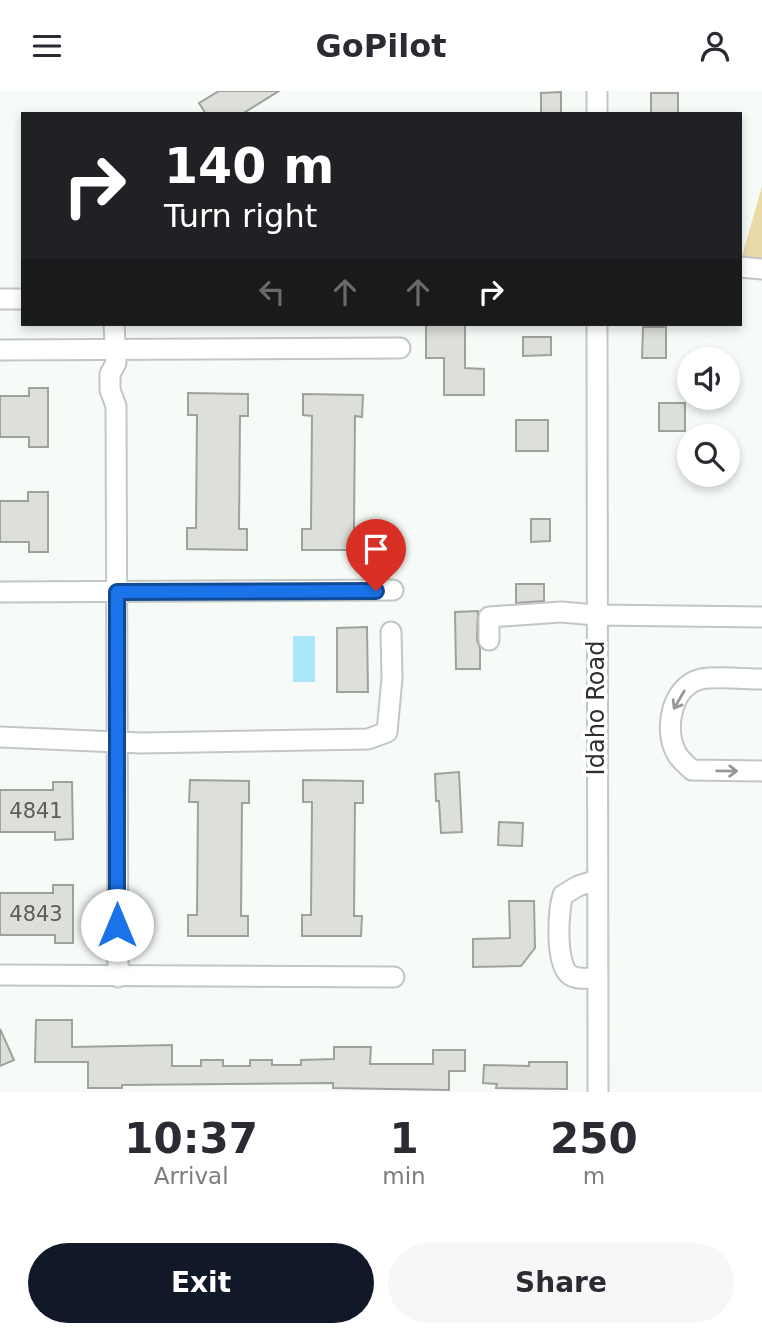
<!DOCTYPE html>
<html lang="en">
<head>
<meta charset="utf-8">
<style>
	body { margin:0; font-family:"DejaVu Sans",sans-serif; background:#f7f7f7; color:#2b2b33; height:100vh; display:flex; flex-direction:column; font-size:26px; white-space:nowrap }
	* { box-sizing:border-box; margin:0 }
	p { font-size:23px; color:#7c7c81 }
	.icon { flex:none; width:38px; height:38px; fill:none; stroke:currentColor; stroke-width:2; stroke-linecap:round; stroke-linejoin:round }
	.map { position:relative; height:1001px; overflow:hidden }
	.details { display:flex; flex-direction:column; background:#fff; flex:1 }
	.details>* { flex:none }
	.banner { position:absolute; left:21px; top:21px; width:721px; height:214px; border-radius:0px; box-shadow:0 4px 10px #0003; background:#202124; color:#fff; overflow:hidden }
	.tools { position:absolute; left:677px; top:256px; display:grid; gap:14px }
	.tools a { display:grid; place-items:center; width:63px; height:63px; border-radius:50%; background:#fff; box-shadow:0 4px 10px #0003; font-size:35px }
	.pin { position:absolute; display:grid; place-items:center; width:60px; height:60px; color:#fff; margin:-72px -30px; border-radius:50% 50% 50% 0; rotate:-45deg; box-shadow:0 0 7px #0007 }
	.pin .icon { rotate:45deg }
	.me { position:absolute; width:77px; margin:-38px; rotate:0deg; stroke-linejoin:round; filter:drop-shadow(0 0 5px #0008) }
	.turn { display:flex; align-items:center; gap:24px; height:147px; padding:0 28px; font-size:32px }
	.turn .icon { width:91px; height:91px; stroke-width:2.5 }
	.turn b { display:block; font-size:49px; line-height:60px }
	.lanes { display:flex; align-items:center; height:66px; padding:0 28px; background:#0003; justify-content:center; gap:35px; direction:ltr }
	.lanes .off { opacity:.35 }
	.eta { display:flex; justify-content:space-evenly; align-items:center; height:119px; text-align:center }
	.eta b { font-size:42px; font-weight:700; line-height:49px }
	.button { display:flex; gap:14px; margin-top:auto; padding:14px 28px }
	.button a { flex:1; height:80px; border-radius:42px; background:#111827; color:#fff; font-size:28px; font-weight:700; line-height:80px; text-align:center }
	.button a+a { background:#f7f7f7; color:#2b2b33 }
	header { display:flex; justify-content:space-between; align-items:center; height:91px; padding:0 28px; background:#fff; font-size:32px; font-weight:700 }
	.map>svg:first-child { display:block }
</style>
</head>
<body>
<header><svg class="icon" aria-label="menu" viewBox="0 0 24 24"><path d="M4 6h16M4 12h16M4 18h16"/></svg>GoPilot<svg class="icon" aria-label="person" viewBox="0 0 24 24"><circle cx="12" cy="8" r="4"/><path d="M4 21q1-7 8-7t8 7"/></svg></header>
<div class="map">
<svg width="762" height="1001" viewBox="0 0 762 1001">
	<rect width="100%" height="100%" fill="#f6fbf7"/>
	<path fill="#eadba9" d="M762,95V178L740,172Z"/>
	<path fill="#a9e7f9" d="M293,545H315V591H293Z"/>
	<path fill="#dddfdb" stroke="#9fa19d" stroke-width="2" d="M219,0H279L242,23H206L199,12Z
		M561,1V22H541V2Z
		M651,2H678V23H651Z
		M426,233H465V277L484,278V304H444V267H426Z
		M643,236H666V267H642Z
		M523,246H551V264L523,265Z
		M29,297H48V356H29V346H0V305H29Z
		M188,302L248,303V325H240L239,438H247V459L187,458V437H196L197,324H188Z
		M303,303L363,304L362,326L355,325L354,439H361V459H302V438H311L312,325L303,324Z
		M659,312H685V340H659Z
		M516,329H548V360H516Z
		M28,401H48V461H29V451H0V410H28Z
		M531,428H550V450L531,451Z
		M516,493H544V510L516,512Z
		M478,520L477,549L480,557V578H456L455,521Z
		M367,536L368,601H337V537Z
		M459,681L462,741L441,742L439,710H436L435,683Z
		M190,689L249,690V712H242L241,825H248V845H188V824H197L198,711H189Z
		M303,689L363,690V712H355L354,825H362L361,845H302V824H311L312,711H303Z
		M53,691H72L73,748L55,749V741H0V699H53Z
		M499,731L523,732L522,755L498,754Z
		M53,794H73V852H55V844H0V802H53Z
		M509,810H534L535,857L521,875L473,876V848L510,847Z
		M36,929H72V956L172,954V975H201V969H223V975H250V969H272V974H301V969L334,968V956H371L370,973H433V959H465V980H449V999L333,997V992L122,994V997H88V971H35Z
		M0,938L14,969L0,975Z
		M529,971H567V998L496,997L497,993L483,992L484,974L529,975Z"/>
	<g fill="none" stroke-linecap="round" stroke-linejoin="round">
		<defs>
			<path id="minor" d="M597,23V0
				M740,176L762,178
				M0,208H23
				M114,233L116,272L110,283V299L116,315L118,886
				M597,233L598,1001
				M0,259L400,257
				M0,501L393,499
				M489,549V526L561,521L596,524L762,526
				M762,588C745,588 717,585 701,588C671,595 663,640 677,663C680,669 687,674 692,679L762,680
				M0,646L141,652L368,648L387,641L392,587L391,541
				M597,789L578,795L563,804C558,820 555,874 570,884C577,889 589,887 598,887
				M0,884L394,886"/>
		</defs>
		<use href="#minor" stroke="#c2c7c3" stroke-width="23"/>
		<use href="#minor" stroke="#fff" stroke-width="19"/>
	</g>
	<defs><path id="oneway-shaft" d="M-6 0H5M1.5-3L5.5 0L1.5 3" fill="none" stroke-width="1.6" stroke-linecap="round" stroke-linejoin="round" transform="scale(1.75)"/></defs>
	<g stroke="#969897">
		<use href="#oneway-shaft" transform="translate(679 609) rotate(120)"/>
		<use href="#oneway-shaft" transform="translate(727 680) rotate(1)"/>
	</g>
	<g fill="none" stroke-linecap="round" stroke-linejoin="round">
		<defs>
			<path id="route" d="M117,834V501L376,500"/>
		</defs>
		<use href="#route" stroke="#114b97" stroke-width="18"/>
		<use href="#route" stroke="#1a73e8" stroke-width="12"/>
	</g>
	<g text-anchor="middle" stroke-width="7" stroke-linejoin="round" paint-order="stroke">
		<g font-size="21" fill="#5a5c5a">
			<text x="36" y="727">4841</text>
			<text x="36" y="830">4843</text>
		</g>
		<g font-size="24" fill="#2e302f" stroke="#fff">
			<text transform="translate(596 617) rotate(-90)" y="8">Idaho Road</text>
		</g>
	</g>
</svg>
<div class="tools">
<a><svg class="icon" aria-label="sound" viewBox="0 0 24 24"><path d="M4 9h4l5-4v14l-5-4H4zM17 9q2 3 0 6"/></svg></a>
<a><svg class="icon" aria-label="search" viewBox="0 0 24 24"><circle cx="10" cy="10" r="6"/><path d="M15 15l6 6"/></svg></a>
</div>
<div class="pin" style="left:376px;top:500px;background:#d93025"><svg class="icon" aria-label="arrive" viewBox="0 0 24 24"><path d="M6 21V4h12l-3 4 3 4H6"/></svg></div>
<svg class="me" style="left:117px;top:834px" viewBox="-20 -20 40 40"><circle r="19" fill="#fff"/><path d="M0-13L10 11 0 6-10 11z" fill="#1a73e8"/></svg>
<div class="banner">
<div class="turn"><svg class="icon" aria-label="right" viewBox="0 0 24 24"><path d="M7 20v-9h11M14 6l5 5-5 5"/></svg><div><b>140 m</b>Turn right</div></div>
<div class="lanes"><svg class="icon off" aria-label="left" viewBox="0 0 24 24"><path d="M17 20v-9H6M10 6l-5 5 5 5"/></svg><svg class="icon off" aria-label="ahead" viewBox="0 0 24 24"><path d="M12 20V5M6 11l6-6 6 6"/></svg><svg class="icon off" aria-label="ahead" viewBox="0 0 24 24"><path d="M12 20V5M6 11l6-6 6 6"/></svg><svg class="icon" aria-label="right" viewBox="0 0 24 24"><path d="M7 20v-9h11M14 6l5 5-5 5"/></svg></div>
</div>
</div>
<section class="details">
<div class="eta">
<div><b>10:37</b><p>Arrival</p></div>
<div><b>1</b><p>min</p></div>
<div><b>250</b><p>m</p></div>
</div>
<div class="button"><a>Exit</a><a>Share</a></div>
</section>
</body>
</html>
